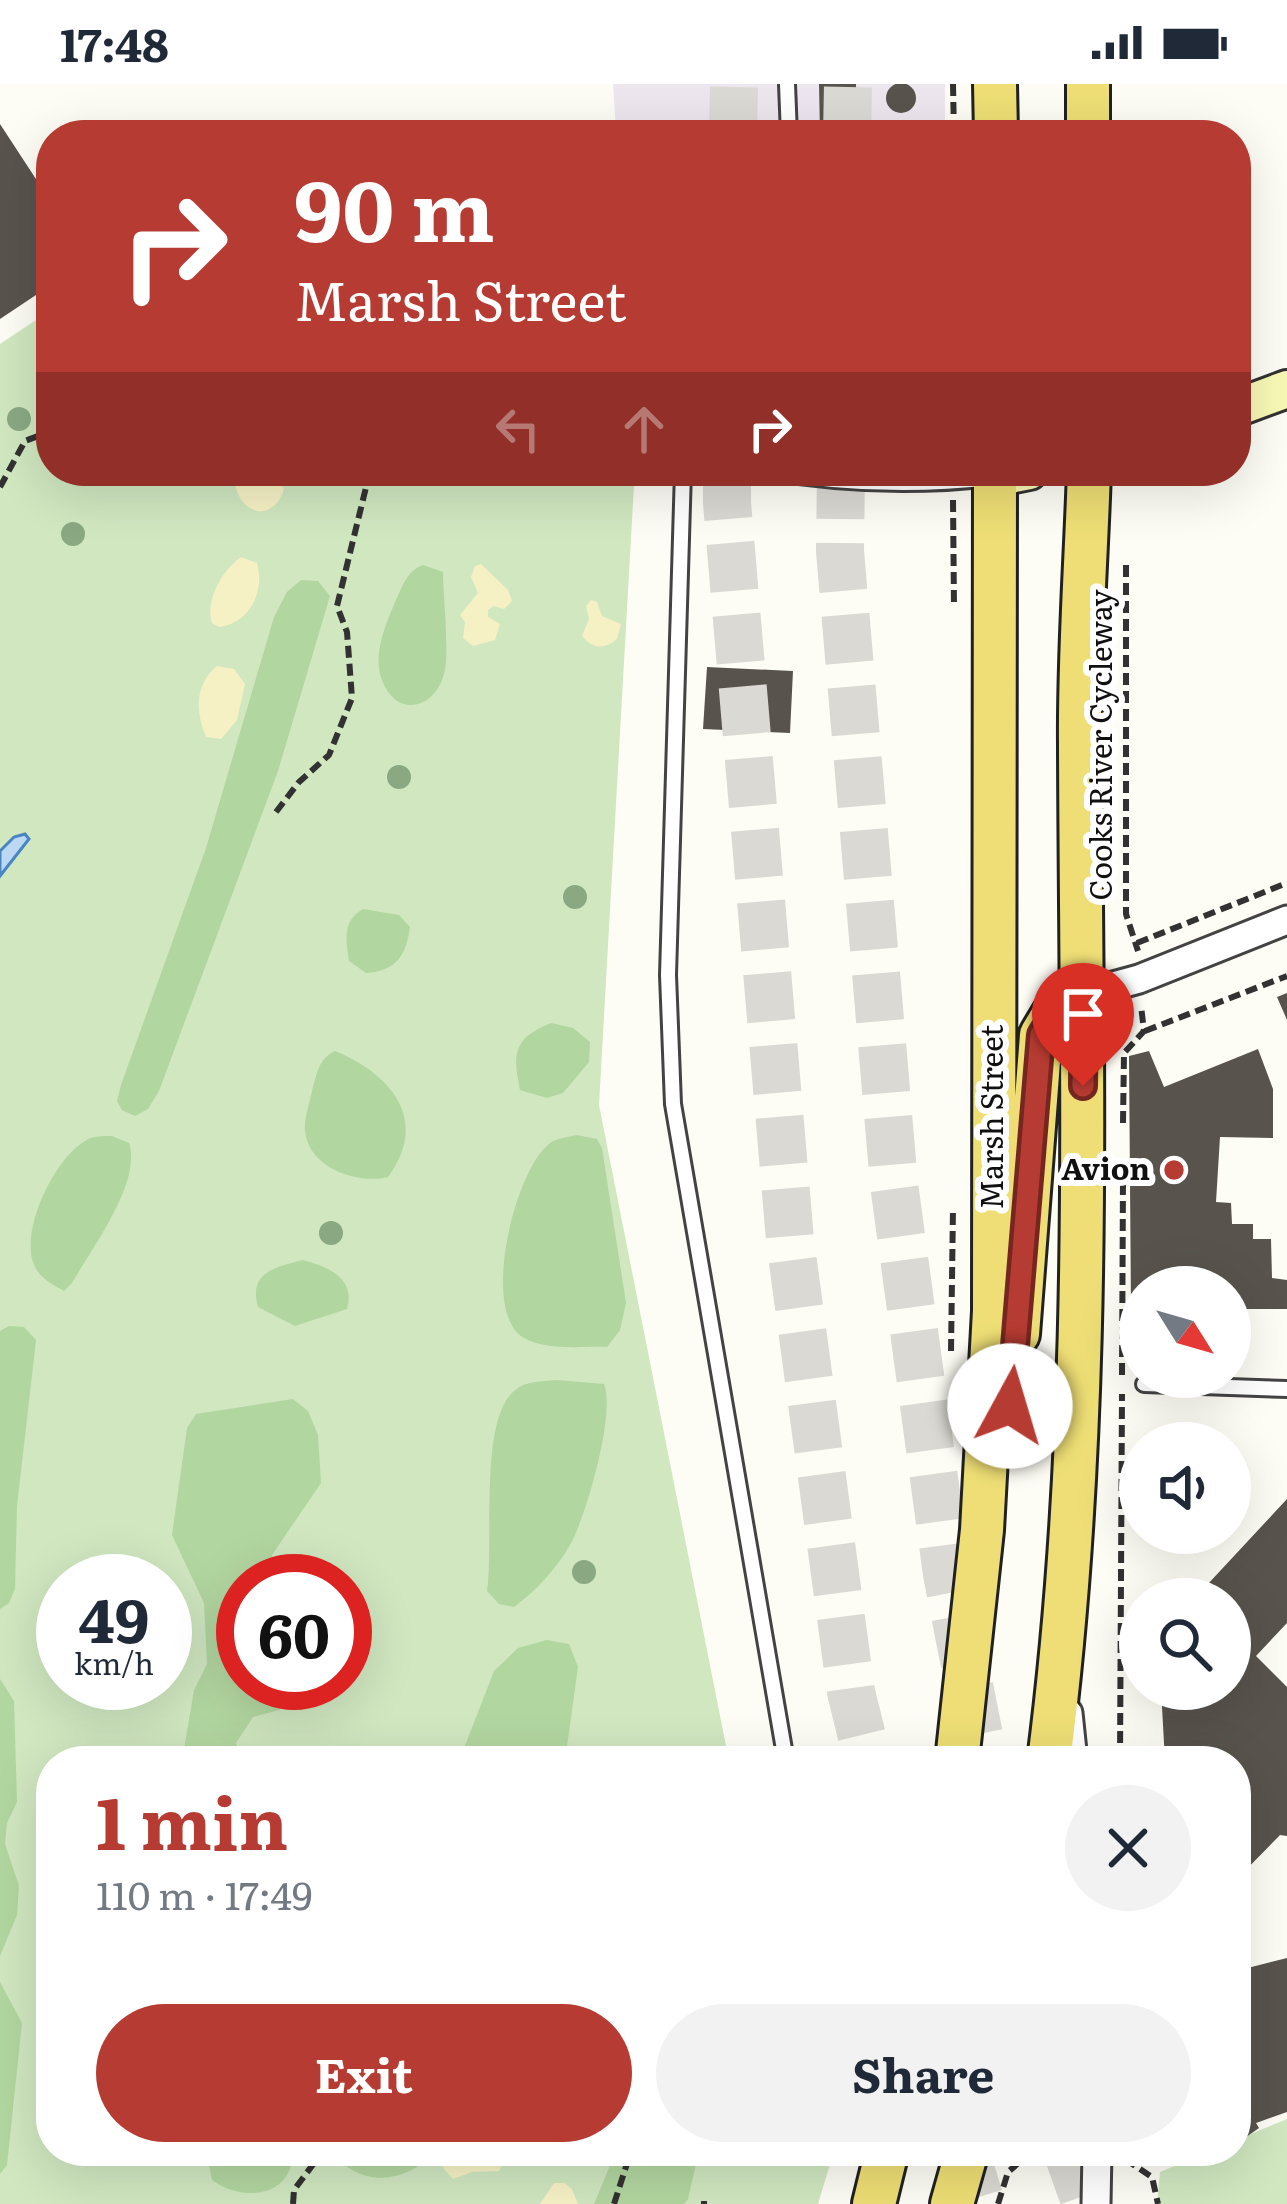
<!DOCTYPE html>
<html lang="en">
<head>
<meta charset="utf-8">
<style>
	body { margin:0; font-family:Literata,serif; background:#f2f2f3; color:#1f2937; height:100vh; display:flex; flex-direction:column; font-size:45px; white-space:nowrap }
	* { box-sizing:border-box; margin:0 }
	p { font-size:39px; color:#747a83 }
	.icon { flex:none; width:66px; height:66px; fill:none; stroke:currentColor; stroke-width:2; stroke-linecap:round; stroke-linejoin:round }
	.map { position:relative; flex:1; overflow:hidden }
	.details { position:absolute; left:36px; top:1662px; width:1215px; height:420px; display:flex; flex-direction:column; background:#fff; border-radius:48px; box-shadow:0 12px 48px #0002 }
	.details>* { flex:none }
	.hud { position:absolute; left:36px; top:36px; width:1215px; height:366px; border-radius:48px; box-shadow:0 12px 48px #0002; background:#b63b32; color:#fff; overflow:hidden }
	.needle { width:78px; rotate:127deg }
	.fabs { position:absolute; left:1119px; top:1182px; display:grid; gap:24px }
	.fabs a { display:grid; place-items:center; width:132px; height:132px; border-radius:50%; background:#fff; box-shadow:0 12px 48px #0002; font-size:60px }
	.speed { position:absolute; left:36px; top:1470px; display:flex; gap:24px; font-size:60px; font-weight:700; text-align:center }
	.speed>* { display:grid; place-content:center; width:156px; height:156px; border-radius:50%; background:#fff; box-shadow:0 12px 48px #0002; line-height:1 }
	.speed small { font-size:30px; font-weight:400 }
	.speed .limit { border:18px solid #d22; background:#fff; color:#111 }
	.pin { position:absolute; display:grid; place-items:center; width:102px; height:102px; color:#fff; margin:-123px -51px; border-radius:50% 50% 50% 0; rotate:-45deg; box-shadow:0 0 12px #0007 }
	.pin .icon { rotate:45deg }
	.me { position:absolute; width:132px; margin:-66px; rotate:6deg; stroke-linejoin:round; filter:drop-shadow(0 0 9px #0008) }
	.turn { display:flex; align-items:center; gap:42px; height:252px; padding:0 60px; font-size:54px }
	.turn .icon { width:156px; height:156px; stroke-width:2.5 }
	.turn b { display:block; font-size:84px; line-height:102px }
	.lanes { display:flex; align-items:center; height:114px; padding:0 60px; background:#0003; justify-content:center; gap:60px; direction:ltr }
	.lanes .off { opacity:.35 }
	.round { display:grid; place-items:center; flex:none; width:126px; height:126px; border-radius:63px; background:#f2f2f3 }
	.headline { display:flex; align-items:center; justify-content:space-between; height:204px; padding:0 60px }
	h1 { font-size:72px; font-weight:700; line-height:90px; color:#b63b32 }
	.cta { display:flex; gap:24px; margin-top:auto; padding:24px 60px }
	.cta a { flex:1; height:138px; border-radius:72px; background:#b63b32; color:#fff; font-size:48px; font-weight:700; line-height:138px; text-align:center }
	.cta a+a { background:#f2f2f3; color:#1f2937 }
	.status { display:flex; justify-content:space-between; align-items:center; height:84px; padding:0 60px; background:#fff; direction:ltr }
	.status svg { height:33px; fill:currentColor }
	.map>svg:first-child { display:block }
</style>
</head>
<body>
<div class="status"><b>17:48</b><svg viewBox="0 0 49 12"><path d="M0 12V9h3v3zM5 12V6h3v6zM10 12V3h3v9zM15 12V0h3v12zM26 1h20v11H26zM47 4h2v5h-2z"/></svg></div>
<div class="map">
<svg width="1287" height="2120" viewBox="0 0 1287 2120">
	<rect width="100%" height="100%" fill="#fefdf5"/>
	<path fill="#eee6ee" d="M613,0H945V51H603L616,47Z"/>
	<path fill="#d0e7c0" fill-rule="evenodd" d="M51,226V387H618L634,401L599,1021L729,1677H51V2067H834L818,2120H0V260ZM63,1497H165V1599H63ZM243,1497H345V1599H243Z
		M1287,2035V2120H1157L1160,2088L1210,2067H1236V2056Z"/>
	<path fill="#b2d6a0" d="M423,481L443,488C443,513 450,569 444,590C434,626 396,634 382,596C372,570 386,540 396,516C403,501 407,487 423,481Z
		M301,496L318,497L330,512L278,687L159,1007L148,1025L135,1032L122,1026L117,1017L121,1001L206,764L274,533L287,508Z
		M363,825L399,831L410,843C406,872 396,887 366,889L349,877C346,856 342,837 363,825Z
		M551,939L573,944L590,958L589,978L563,1009L547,1014L520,1006C512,969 514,954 551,939Z
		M335,967C389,989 431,1035 388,1093C357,1101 307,1083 305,1046C304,1034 310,1018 312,1007C317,990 318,975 335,967Z
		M577,1051L597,1055L602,1064L626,1219L620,1246L607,1263C582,1262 547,1267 524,1254C479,1228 515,1085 550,1059C557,1054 568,1053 577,1051Z
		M112,1052L129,1059C142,1098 92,1164 72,1199L64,1207C52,1200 41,1195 35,1183C18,1149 54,1075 85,1057C92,1052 103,1052 112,1052Z
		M303,1176C328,1183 356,1194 347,1225L295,1242L258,1223C248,1188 276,1183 303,1176Z
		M9,1242L24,1243L36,1256L17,1422L15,1505L9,1519L0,1525V1247Z
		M557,1296L604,1300C616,1328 586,1433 570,1461C556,1485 536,1507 514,1523L499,1520L487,1507C494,1461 479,1339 513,1308C526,1296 541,1298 557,1296Z
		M293,1315L308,1327L318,1351L321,1399L272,1471L270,1497H243V1599H297L295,1613L279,1626L253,1633L236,1659L242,1677H182L194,1606L207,1580L204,1519L172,1451L187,1344L196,1330Z
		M547,1556L569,1560L578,1583L565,1677H459L494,1587L518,1564Z
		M0,1595L14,1617L17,1718L7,1739L5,1760L19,1802L17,1831L0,1872Z
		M0,1898L22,1939L7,2081L0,2090Z
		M206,2067H293C293,2113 244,2119 212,2096Z
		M346,2067H437C412,2092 379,2104 347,2083Z
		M616,2067H699L688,2115L684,2120H594Z"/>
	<path fill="#f6f1c5" d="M261,387H275L284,405C274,438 242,432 235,401L240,393Z
		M241,473L257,479C265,507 250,539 219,543L212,539C205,517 222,486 241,473Z
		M481,480L508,506L512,517L504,525L494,522L488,526V533L500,540L495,556L473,562L463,554L465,538L460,531L478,509L471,493L475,482Z
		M591,516L597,518L602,532L621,540L617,555C604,566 593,565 582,552L589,535L586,522Z
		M217,582L234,585L245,600L237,636L221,655L206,653C195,627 195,600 217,582Z
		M453,2067H509L499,2087L472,2088L453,2095L443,2084Z
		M554,2099H564L572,2105L578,2120H540Z"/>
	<path fill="#bdd8f2" stroke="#4a85c3" stroke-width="3" d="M25,750L29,755L0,792V767L14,753Z"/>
	<path fill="#58534d" d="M886 14a15 15 0 1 1 30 0a15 15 0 1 1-30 0Z
		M819,0H856L857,51H820Z
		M0,40L51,118V201L0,235Z
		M707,583L793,587L790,649L703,645Z
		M1287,909V936L1277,913Z
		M1258,965L1273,1005V1054L1220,1053L1216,1118L1231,1119L1232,1140H1253V1155H1271L1272,1194L1287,1196V1225H1230V1203H1140V1224H1131L1129,972L1149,967L1164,1003Z
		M1287,1415V1539L1256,1572L1287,1603V1752L1280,1751L1236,1796V1677H1165L1161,1605H1230V1515H1194Z
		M1287,1874V2028L1256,2039L1259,2044L1236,2060V1887Z"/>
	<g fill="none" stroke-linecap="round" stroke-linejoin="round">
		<path stroke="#dad9d3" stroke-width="48" stroke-dasharray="48 24" stroke-linecap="butt" d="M733,51L734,0
			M847,51L848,0
			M727,387V419L790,1156L851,1608L868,1677
			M841,387L840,467L894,1100L947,1490L984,1677
			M965,2067L981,2120
			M1067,2067L1086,2120"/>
		<defs>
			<path id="lane" d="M787,0L789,51
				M683,387L668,891L673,1020L786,1677
				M765,387C840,400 914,403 990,394
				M1144,1300L1287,1305"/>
			<path id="street" d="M1084,910L1139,895L1287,836
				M1068,1629L1073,1677
				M1096,2120L1097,2067"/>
			<path id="secondary" d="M1236,324L1287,305
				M995,394L1029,387"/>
			<path id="primary" d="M995,0L996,51
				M1088,51V0
				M1018,1250L1041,951L1059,921L1084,910
				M957,1677L982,1446L994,1227L995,387
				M1049,1677C1093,1335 1081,1003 1080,660C1079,569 1086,478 1089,387
				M874,2120L887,2067
				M952,2120L967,2067"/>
		</defs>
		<use href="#lane" stroke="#434343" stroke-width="20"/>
		<use href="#street" stroke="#434343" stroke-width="33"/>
		<use href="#secondary" stroke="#323232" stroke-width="42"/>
		<use href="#primary" stroke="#212121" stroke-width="48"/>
		<path stroke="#323232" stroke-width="6" stroke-dasharray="12 6" stroke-linecap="butt" d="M953,0L954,51
			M0,403L25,357L51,347
			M953,416L954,523
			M1126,481V830L1138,867
			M276,728L299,698L329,671L352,614L347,548L337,522L370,387
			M1137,859L1287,799
			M1145,947L1287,892
			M1123,1039L1124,969L1144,947L1141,922
			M951,1267L953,1124
			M1122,1291L1123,1094
			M1120,1677L1122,1310
			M1125,2075L1152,2093L1158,2120
			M293,2120L294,2106L323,2067
			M614,2120L631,2067
			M704,2120V2117
			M998,2120L1008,2088L1029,2070L1066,2073"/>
		<use href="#lane" stroke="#fff" stroke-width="14"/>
		<use href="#street" stroke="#fff" stroke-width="27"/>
		<use href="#secondary" stroke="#f8f9b5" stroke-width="36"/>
		<use href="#primary" stroke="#eede75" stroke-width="42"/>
	</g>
	<g fill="#8aa983">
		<circle cx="19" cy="335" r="12"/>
		<circle cx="73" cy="450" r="12"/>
		<circle cx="399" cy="693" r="12"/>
		<circle cx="575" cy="813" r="12"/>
		<circle cx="331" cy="1149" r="12"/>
		<circle cx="584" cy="1488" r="12"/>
	</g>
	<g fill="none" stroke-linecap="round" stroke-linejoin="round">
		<defs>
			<path id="route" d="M1010,1322L1041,951L1059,921L1084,910L1083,1002"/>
		</defs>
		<use href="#route" stroke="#762620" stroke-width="30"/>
		<use href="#route" stroke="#b63b32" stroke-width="21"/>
	</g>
	<circle fill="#b63b32" stroke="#fff" stroke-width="4.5" cx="1174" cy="1086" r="12"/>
	<g text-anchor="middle" stroke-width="12" stroke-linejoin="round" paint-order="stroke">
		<g font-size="30" fill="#101010" stroke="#fff">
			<text transform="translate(1102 661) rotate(-90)" y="10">Cooks River Cycleway</text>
			<text transform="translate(993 1033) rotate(-90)" y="10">Marsh Street</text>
		</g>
		<g font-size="30" font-weight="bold" fill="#101010" stroke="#fff" text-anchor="end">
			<text x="1150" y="1096">Avion</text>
		</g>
	</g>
</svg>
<div class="fabs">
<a><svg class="needle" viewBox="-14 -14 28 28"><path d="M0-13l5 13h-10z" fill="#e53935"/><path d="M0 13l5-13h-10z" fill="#747a83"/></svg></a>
<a><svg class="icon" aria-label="sound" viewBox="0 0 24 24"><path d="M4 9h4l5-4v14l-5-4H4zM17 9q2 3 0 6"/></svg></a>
<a><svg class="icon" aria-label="search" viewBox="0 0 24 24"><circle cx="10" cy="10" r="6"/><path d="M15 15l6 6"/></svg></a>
</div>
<div class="speed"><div>49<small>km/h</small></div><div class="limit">60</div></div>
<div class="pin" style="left:1083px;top:1002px;background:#d93025"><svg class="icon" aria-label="arrive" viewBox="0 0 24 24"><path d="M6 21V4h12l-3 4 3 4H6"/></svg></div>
<svg class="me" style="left:1010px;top:1322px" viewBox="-20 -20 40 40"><circle r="19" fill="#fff"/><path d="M0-13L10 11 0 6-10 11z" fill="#b63b32"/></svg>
<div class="hud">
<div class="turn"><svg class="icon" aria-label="right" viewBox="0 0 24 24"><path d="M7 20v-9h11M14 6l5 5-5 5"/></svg><div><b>90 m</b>Marsh Street</div></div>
<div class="lanes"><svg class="icon off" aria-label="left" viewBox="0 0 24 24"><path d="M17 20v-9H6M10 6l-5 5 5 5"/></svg><svg class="icon off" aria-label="ahead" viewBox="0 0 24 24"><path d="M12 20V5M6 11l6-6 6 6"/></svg><svg class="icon" aria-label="right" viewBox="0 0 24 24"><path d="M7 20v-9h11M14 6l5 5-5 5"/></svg></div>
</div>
<section class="details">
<div class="headline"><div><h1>1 min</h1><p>110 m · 17:49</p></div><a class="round"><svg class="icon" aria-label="close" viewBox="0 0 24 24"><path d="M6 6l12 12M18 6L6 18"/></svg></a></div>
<div class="cta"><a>Exit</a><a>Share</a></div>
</section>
</div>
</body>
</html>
